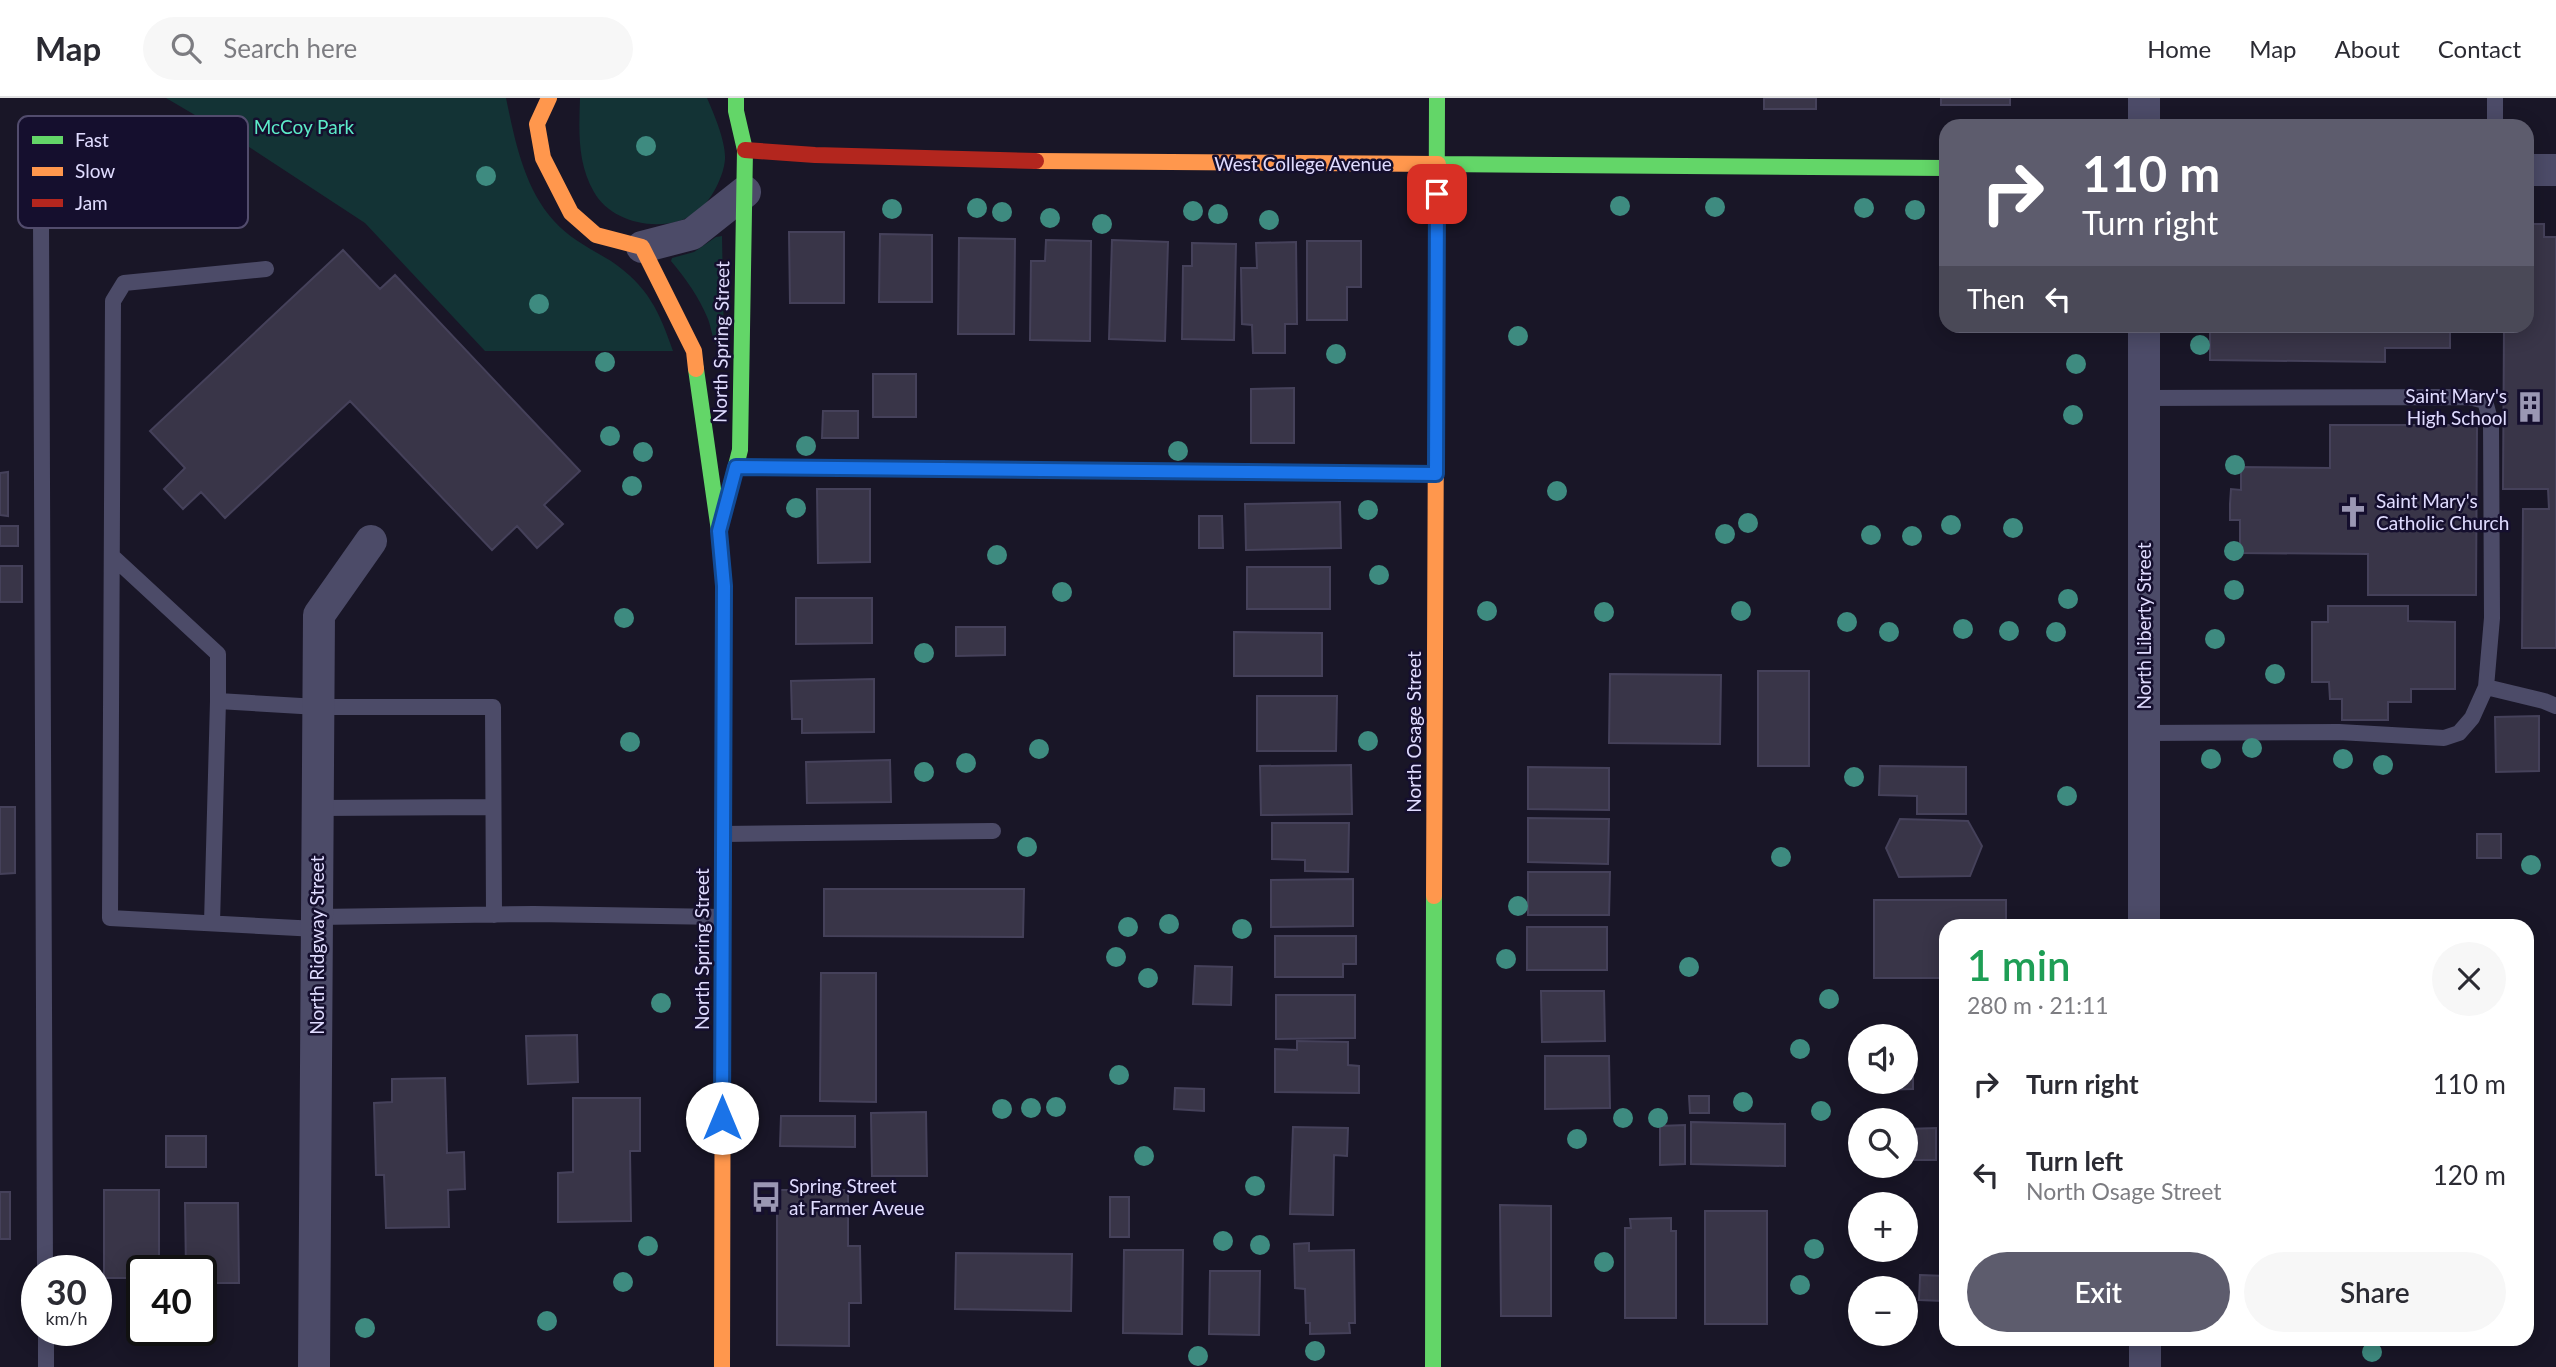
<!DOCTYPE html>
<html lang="en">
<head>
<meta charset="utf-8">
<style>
	body { margin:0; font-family:Lato,sans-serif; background:#f7f7f7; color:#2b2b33; height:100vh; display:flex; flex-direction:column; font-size:26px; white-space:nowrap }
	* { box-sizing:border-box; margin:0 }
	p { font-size:23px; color:#7c7c81 }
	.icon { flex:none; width:38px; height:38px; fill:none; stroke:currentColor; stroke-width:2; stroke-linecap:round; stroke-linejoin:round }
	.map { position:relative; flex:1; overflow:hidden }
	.panel { position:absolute; left:1939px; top:821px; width:595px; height:427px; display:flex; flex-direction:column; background:#fff; border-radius:21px; box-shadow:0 4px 18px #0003 }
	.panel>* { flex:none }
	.banner { position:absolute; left:1939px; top:21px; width:595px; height:214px; border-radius:21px; box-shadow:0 4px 18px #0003; background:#5d5c6d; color:#fff; overflow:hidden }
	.tools { position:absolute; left:1848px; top:926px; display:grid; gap:14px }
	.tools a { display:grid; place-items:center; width:70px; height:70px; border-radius:50%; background:#fff; box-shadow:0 4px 18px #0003; font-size:35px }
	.speed { position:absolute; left:21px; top:1157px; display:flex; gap:14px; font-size:35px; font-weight:700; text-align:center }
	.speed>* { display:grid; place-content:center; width:91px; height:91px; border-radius:50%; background:#fff; box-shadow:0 4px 18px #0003; line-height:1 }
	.speed small { font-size:18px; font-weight:400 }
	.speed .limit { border:4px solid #111; border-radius:10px; background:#fff; color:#111 }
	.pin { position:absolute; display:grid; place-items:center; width:60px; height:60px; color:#fff; margin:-30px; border-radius:14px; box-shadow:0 4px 10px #0006 }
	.me { position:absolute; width:77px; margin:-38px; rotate:0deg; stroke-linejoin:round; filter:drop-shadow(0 0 5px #0008) }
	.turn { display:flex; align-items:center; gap:24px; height:147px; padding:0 28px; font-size:32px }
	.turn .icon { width:91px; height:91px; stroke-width:2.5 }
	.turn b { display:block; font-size:49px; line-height:60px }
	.then { display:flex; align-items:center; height:66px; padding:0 28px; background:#0003; gap:14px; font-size:26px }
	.round { display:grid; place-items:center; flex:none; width:74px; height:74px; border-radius:37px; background:#f7f7f7 }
	.summary { display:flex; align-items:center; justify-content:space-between; height:119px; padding:0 28px }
	h1 { font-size:42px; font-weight:600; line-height:52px; color:#1e9e55 }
	.button { display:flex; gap:14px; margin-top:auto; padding:14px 28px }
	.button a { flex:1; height:80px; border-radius:42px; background:#5d5c6d; color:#fff; font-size:28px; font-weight:600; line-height:80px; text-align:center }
	.button a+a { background:#f7f7f7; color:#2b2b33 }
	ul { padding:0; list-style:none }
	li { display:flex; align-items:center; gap:21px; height:91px; padding:0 28px }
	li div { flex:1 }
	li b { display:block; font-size:26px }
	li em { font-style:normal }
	header { display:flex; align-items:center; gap:42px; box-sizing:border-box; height:98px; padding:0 35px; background:#fff; border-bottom:2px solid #e1e1e2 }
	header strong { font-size:33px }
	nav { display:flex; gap:38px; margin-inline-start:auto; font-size:24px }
	.search { width:490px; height:63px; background:#f7f7f7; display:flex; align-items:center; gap:18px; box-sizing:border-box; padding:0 24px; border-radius:38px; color:#7c7c81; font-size:26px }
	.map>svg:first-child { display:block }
</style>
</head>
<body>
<header>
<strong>Map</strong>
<div class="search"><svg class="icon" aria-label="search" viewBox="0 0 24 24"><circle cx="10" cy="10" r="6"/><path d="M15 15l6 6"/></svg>Search here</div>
<nav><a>Home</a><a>Map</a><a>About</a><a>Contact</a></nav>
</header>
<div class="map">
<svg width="2556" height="1269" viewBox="0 0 2556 1269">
	<rect width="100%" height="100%" fill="#191627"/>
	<path fill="#133335" d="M166,0H506C515,43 524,90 554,123C570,141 591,151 611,163C648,188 659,213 673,253H485L365,125L246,47Z
		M580,0H707C714,16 726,44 725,61C724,78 711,103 698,113C668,137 612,127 594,94C577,64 579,33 580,0Z
		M722,138L724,248L720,252C712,244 712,231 708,221C699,199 686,181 671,163L672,160L694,154L716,139Z"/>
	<path fill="#393548" stroke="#45415a" stroke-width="2" d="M1764,0H1816V11H1764Z
		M1941,0H2010V7H1941Z
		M2527,126H2544V139H2556V550H2522L2523,411H2549L2548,391H2503L2504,228H2527Z
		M789,134H844V205H790Z
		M880,136L932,137V204H879Z
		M959,140L1015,141L1014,236H958Z
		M1046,142L1091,143L1090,243L1030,242L1031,163H1045Z
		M1112,142L1168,144L1165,243L1109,241Z
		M1307,143H1361V189H1347V222H1307Z
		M1296,144L1297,226H1285V255H1253L1252,227L1242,226L1241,170H1257L1256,145Z
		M1192,145L1236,146L1234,242L1182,241L1183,168H1192Z
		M343,152L380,191L395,177L580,373L544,407L563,426L537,450L517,428L492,452L350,303L225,420L201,394L183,411L164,391L185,370L150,333Z
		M2210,228H2450V250H2385V264L2210,262Z
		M873,276H916V319H873Z
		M1294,290V345H1251V291Z
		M823,313H858V340H822Z
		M2330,327H2477L2476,497H2368V456L2240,455V422H2230V406L2231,391L2241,392V369L2330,370Z
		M8,374V418L0,417V375Z
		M817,391H870V464L818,465Z
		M1340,404L1341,450L1246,452L1245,406Z
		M1199,418H1222L1223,450H1199Z
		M0,428H18V448H0Z
		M0,468H22V504H0Z
		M1247,469H1330V511H1247Z
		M796,500H872V545L796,546Z
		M2328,508H2408V523L2455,524V591H2411V604H2388V622H2342V601H2330L2329,584H2312V524H2328Z
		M956,529H1005V557L956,558Z
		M1234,534L1322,535V578H1234Z
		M1758,573H1809V668H1758Z
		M1610,576L1721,577L1720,646L1609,645Z
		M874,581V634L802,635V621H792L791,583Z
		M1257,598H1337L1336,653H1257Z
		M2539,618V673L2496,674L2495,619Z
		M890,662L891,704L807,705L806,664Z
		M1351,667L1352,716L1261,717L1260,668Z
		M1880,668L1966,669V716H1917V698L1879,697Z
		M1528,669L1609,670V712L1528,711Z
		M0,709H15V775L0,776Z
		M1528,720L1609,721L1608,766L1528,764Z
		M1900,721L1968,723L1982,748L1970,778L1899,779L1886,750Z
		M1272,725H1349L1348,774L1305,773V762L1272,761Z
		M2477,736H2501V760H2477Z
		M1528,774H1610L1609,817H1528Z
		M1353,781V828L1271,829V782Z
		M824,791H1024L1023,839L824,838Z
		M1874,802H2006V828H1946V880H1874Z
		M1527,829H1607V872H1527Z
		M1275,838H1356V866H1343V879H1275Z
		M1195,868L1232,869L1231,907L1193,906Z
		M821,875H876V1004L820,1003Z
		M1541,893H1604L1605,943L1542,944Z
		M1276,897H1355V940L1276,941Z
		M577,937L578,984L528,986L526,938Z
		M1297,943L1348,944V967L1359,968V995L1275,994V951L1297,952Z
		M1545,958H1609L1610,1010L1545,1011Z
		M1906,973H1913V991L1879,992V984H1906Z
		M445,980L447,1055L464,1054L465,1091L448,1092L449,1129L386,1130L384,1077H376L374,1005L392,1004V981Z
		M1175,990L1204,991V1013L1174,1011Z
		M1689,998H1709V1015H1690Z
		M573,1000H640V1053H630L631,1123L558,1124V1075L573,1074Z
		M926,1014L927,1078H872L871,1015Z
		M781,1018H855V1049L780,1048Z
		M1691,1024L1785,1026V1068L1691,1066Z
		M1685,1027V1066L1660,1067V1028Z
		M1293,1029L1348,1030L1347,1058L1334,1057L1333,1117L1290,1116Z
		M1936,1030V1062H1906V1031Z
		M166,1038H206V1069H166Z
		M104,1092H159V1172H142V1180H104Z
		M777,1092H848V1148H860L861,1205H849V1248L777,1247Z
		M0,1094H10V1141H0Z
		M1110,1099H1129V1139H1110Z
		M185,1105H238L239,1185H201V1172H186Z
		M1500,1107L1551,1108V1218H1501Z
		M1705,1113H1767V1226H1705Z
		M1671,1120V1133H1676V1220H1625V1130H1631L1630,1121Z
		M1309,1145V1153L1354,1152L1355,1225H1349L1350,1235L1310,1236V1225H1306L1305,1191L1295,1190L1294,1146Z
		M1124,1152H1183L1182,1236L1123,1235Z
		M956,1155L1072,1156L1071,1213L955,1211Z
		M1210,1173H1260L1259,1237L1209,1236Z
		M1920,1177L1946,1178V1233H1944V1203L1919,1202Z"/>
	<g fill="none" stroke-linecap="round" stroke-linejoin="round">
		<path stroke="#4c4b68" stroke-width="16" d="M2495,0V28
			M41,119L45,1172
			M266,171L124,185L113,203L110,820L317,831
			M736,369L1436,376
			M112,458L218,556V603
			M2486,589L2544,603L2556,608
			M2143,635L2339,634L2444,640L2459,635L2472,620L2486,589L2492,520L2491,325L2485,303L2469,299L2144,300
			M317,710L493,709
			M723,736L993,733
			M317,819L534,816L723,819
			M212,825L218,603L318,609H493L494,817
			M46,1232V1269"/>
		<path stroke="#4c4b68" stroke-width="32" d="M2144,0V28
			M2527,72H2556
			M642,149L692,136L745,94
			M2144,828V228
			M2145,1241V1269
			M314,1269L319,517L371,443"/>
		<path stroke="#63d668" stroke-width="16" d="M1438,66L1946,70
			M696,271L719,433L724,488L723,824
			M1436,313L1437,0
			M724,414L740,352L745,52L736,13V0
			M1433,1269L1434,798"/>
		<path stroke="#ff974d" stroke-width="16" d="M549,0L537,26L543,60L571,115L596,137L642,149L694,253L696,271
			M1036,63L1438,66
			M1434,798L1436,313
			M722,1269L723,824"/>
		<path stroke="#b3261e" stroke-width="16" d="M745,52L815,57L1036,63"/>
	</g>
	<g fill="#3e8b80">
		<circle cx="646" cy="48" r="10"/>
		<circle cx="486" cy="78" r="10"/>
		<circle cx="1620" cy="108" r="10"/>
		<circle cx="1715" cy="109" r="10"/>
		<circle cx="977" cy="110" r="10"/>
		<circle cx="1864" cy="110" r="10"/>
		<circle cx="892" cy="111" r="10"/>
		<circle cx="1915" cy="112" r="10"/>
		<circle cx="1193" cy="113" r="10"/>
		<circle cx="1002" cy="114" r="10"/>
		<circle cx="1218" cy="116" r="10"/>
		<circle cx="1050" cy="120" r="10"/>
		<circle cx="1269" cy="122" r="10"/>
		<circle cx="1102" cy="126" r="10"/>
		<circle cx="539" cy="206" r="10"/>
		<circle cx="1518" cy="238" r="10"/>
		<circle cx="2200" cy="247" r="10"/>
		<circle cx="1336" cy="256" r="10"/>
		<circle cx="605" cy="264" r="10"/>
		<circle cx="2076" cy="266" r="10"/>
		<circle cx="2073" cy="317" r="10"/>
		<circle cx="610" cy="338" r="10"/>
		<circle cx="806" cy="348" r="10"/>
		<circle cx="1178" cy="353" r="10"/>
		<circle cx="643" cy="354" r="10"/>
		<circle cx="2235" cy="367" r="10"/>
		<circle cx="632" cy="388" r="10"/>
		<circle cx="1557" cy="393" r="10"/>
		<circle cx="796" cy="410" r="10"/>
		<circle cx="1368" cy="412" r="10"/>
		<circle cx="1748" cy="425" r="10"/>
		<circle cx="1951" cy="427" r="10"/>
		<circle cx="2013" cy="430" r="10"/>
		<circle cx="1725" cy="436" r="10"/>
		<circle cx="1871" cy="437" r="10"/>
		<circle cx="1912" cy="438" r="10"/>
		<circle cx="2234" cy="453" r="10"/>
		<circle cx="997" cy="457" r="10"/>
		<circle cx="1379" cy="477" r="10"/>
		<circle cx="2234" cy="492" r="10"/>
		<circle cx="1062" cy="494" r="10"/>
		<circle cx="2068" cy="501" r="10"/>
		<circle cx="1487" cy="513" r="10"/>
		<circle cx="1741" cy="513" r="10"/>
		<circle cx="1604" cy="514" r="10"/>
		<circle cx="624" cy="520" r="10"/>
		<circle cx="1847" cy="524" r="10"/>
		<circle cx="1963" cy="531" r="10"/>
		<circle cx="2009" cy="533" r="10"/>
		<circle cx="1889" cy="534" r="10"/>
		<circle cx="2056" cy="534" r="10"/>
		<circle cx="2215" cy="541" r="10"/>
		<circle cx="924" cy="555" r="10"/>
		<circle cx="2275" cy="576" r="10"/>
		<circle cx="1368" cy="643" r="10"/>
		<circle cx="630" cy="644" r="10"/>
		<circle cx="2252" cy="650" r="10"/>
		<circle cx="1039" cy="651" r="10"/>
		<circle cx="2211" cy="661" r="10"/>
		<circle cx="2343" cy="661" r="10"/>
		<circle cx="966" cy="665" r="10"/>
		<circle cx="2383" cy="667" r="10"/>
		<circle cx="924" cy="674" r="10"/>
		<circle cx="1854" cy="679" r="10"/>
		<circle cx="2067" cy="698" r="10"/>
		<circle cx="1027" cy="749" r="10"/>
		<circle cx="1781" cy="759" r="10"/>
		<circle cx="2531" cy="767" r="10"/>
		<circle cx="1518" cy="808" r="10"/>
		<circle cx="1169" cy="826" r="10"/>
		<circle cx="1128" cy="829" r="10"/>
		<circle cx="1242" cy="831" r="10"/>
		<circle cx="1116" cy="859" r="10"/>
		<circle cx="1506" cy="861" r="10"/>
		<circle cx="1689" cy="869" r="10"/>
		<circle cx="1148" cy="880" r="10"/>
		<circle cx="1829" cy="901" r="10"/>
		<circle cx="661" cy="905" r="10"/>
		<circle cx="1800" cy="951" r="10"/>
		<circle cx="1119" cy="977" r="10"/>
		<circle cx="1743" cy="1004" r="10"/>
		<circle cx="1056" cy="1009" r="10"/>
		<circle cx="1031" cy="1010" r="10"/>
		<circle cx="1002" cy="1011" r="10"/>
		<circle cx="1821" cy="1013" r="10"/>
		<circle cx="1623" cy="1020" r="10"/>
		<circle cx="1658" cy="1020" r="10"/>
		<circle cx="1577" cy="1041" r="10"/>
		<circle cx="1144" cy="1058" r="10"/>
		<circle cx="1255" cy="1088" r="10"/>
		<circle cx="1223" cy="1143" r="10"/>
		<circle cx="1260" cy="1147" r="10"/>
		<circle cx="648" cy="1148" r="10"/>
		<circle cx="1814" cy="1151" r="10"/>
		<circle cx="1604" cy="1164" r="10"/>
		<circle cx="623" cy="1184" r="10"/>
		<circle cx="1800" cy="1187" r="10"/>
		<circle cx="547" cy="1223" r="10"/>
		<circle cx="365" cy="1230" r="10"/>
		<circle cx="1315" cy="1253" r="10"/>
		<circle cx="2372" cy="1254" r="10"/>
		<circle cx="1198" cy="1258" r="10"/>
	</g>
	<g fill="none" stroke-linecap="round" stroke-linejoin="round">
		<defs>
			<path id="route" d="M722,1020L724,488L719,433L736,369L1436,376L1437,96"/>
		</defs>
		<use href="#route" stroke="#114b97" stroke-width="18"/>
		<use href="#route" stroke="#1a73e8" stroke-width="12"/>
	</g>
	<defs>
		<symbol id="building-bare" viewBox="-9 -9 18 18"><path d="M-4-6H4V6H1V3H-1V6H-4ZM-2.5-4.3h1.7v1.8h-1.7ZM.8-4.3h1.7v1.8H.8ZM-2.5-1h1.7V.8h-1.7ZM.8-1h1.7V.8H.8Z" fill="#9a97b3" stroke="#150f2e" stroke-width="2.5" paint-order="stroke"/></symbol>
		<symbol id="church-bare" viewBox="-9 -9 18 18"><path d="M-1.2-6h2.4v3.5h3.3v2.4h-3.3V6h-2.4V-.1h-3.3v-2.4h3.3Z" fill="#9a97b3" stroke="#150f2e" stroke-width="2.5" paint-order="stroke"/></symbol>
		<symbol id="bus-bare" viewBox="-9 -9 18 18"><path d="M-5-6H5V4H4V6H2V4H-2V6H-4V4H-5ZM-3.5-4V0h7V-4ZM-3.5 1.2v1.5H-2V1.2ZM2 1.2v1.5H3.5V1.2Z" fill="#9a97b3" stroke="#150f2e" stroke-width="2.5" paint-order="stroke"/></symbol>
	</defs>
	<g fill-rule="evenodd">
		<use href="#building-bare" x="2508" y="287" width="44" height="44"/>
		<use href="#church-bare" x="2331" y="392" width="44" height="44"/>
		<use href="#bus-bare" x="744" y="1077" width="44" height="44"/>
	</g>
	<g text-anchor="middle" stroke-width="5" stroke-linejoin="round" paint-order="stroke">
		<g font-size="19" fill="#5cebc8" stroke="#150f2e">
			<text x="304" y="36">McCoy Park</text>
		</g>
		<g font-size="19" fill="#e0dcff" stroke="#150f2e">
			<text x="1303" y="73">West College Avenue</text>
			<text transform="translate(721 244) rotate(-89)" y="7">North Spring Street</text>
			<text transform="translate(2144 528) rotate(-90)" y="7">North Liberty Street</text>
			<text transform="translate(1414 634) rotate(-90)" y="7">North Osage Street</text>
			<text transform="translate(317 847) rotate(-90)" y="7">North Ridgway Street</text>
			<text transform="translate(702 851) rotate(-90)" y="7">North Spring Street</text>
		</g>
		<g font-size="19" fill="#e0dcff" stroke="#150f2e" text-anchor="start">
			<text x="2507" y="305" text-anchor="end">Saint Mary's<tspan x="2507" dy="22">High School</tspan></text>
			<text x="2376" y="410">Saint Mary's<tspan x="2376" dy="22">Catholic Church</tspan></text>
			<text x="789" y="1095">Spring Street<tspan x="789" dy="22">at Farmer Aveue</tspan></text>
		</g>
	</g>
	<rect x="18" y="18" width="230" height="112" rx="10" fill="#150f2e" stroke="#524c6d" stroke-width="2"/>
	<rect x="32" y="38" width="31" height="8" fill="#63d668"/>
	<rect x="32" y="69" width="31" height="9" fill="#ff974d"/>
	<rect x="32" y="101" width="31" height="8" fill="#b3261e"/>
	<g font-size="19" fill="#e0dcff">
		<text x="75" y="49">Fast</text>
		<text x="75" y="80">Slow</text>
		<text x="75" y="112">Jam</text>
	</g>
</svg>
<div class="tools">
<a><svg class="icon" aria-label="sound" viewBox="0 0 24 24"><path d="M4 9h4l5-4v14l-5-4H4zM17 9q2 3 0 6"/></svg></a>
<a><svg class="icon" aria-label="search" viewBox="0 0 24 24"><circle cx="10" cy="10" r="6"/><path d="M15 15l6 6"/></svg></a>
<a>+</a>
<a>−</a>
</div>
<div class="speed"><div>30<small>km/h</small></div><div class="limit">40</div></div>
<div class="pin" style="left:1437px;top:96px;background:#d93025"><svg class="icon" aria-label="arrive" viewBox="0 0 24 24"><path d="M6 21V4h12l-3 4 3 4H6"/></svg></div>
<svg class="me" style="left:722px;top:1020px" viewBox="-20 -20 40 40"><circle r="19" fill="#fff"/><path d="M0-13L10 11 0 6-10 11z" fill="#1a73e8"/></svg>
<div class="banner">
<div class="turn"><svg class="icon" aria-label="right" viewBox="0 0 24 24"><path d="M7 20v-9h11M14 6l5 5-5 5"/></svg><div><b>110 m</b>Turn right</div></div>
<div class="then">Then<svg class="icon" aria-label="left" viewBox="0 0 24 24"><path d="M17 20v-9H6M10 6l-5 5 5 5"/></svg></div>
</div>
<section class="panel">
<div class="summary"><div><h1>1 min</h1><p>280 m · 21:11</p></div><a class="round"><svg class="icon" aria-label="close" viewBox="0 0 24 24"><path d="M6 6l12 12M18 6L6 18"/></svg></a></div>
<ul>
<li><svg class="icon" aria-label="right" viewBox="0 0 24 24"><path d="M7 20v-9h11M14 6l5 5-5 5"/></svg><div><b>Turn right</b></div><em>110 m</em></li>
<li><svg class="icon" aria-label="left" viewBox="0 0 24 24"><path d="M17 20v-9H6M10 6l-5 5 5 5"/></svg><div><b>Turn left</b><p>North Osage Street</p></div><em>120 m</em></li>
</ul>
<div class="button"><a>Exit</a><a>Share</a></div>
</section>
</div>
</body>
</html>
